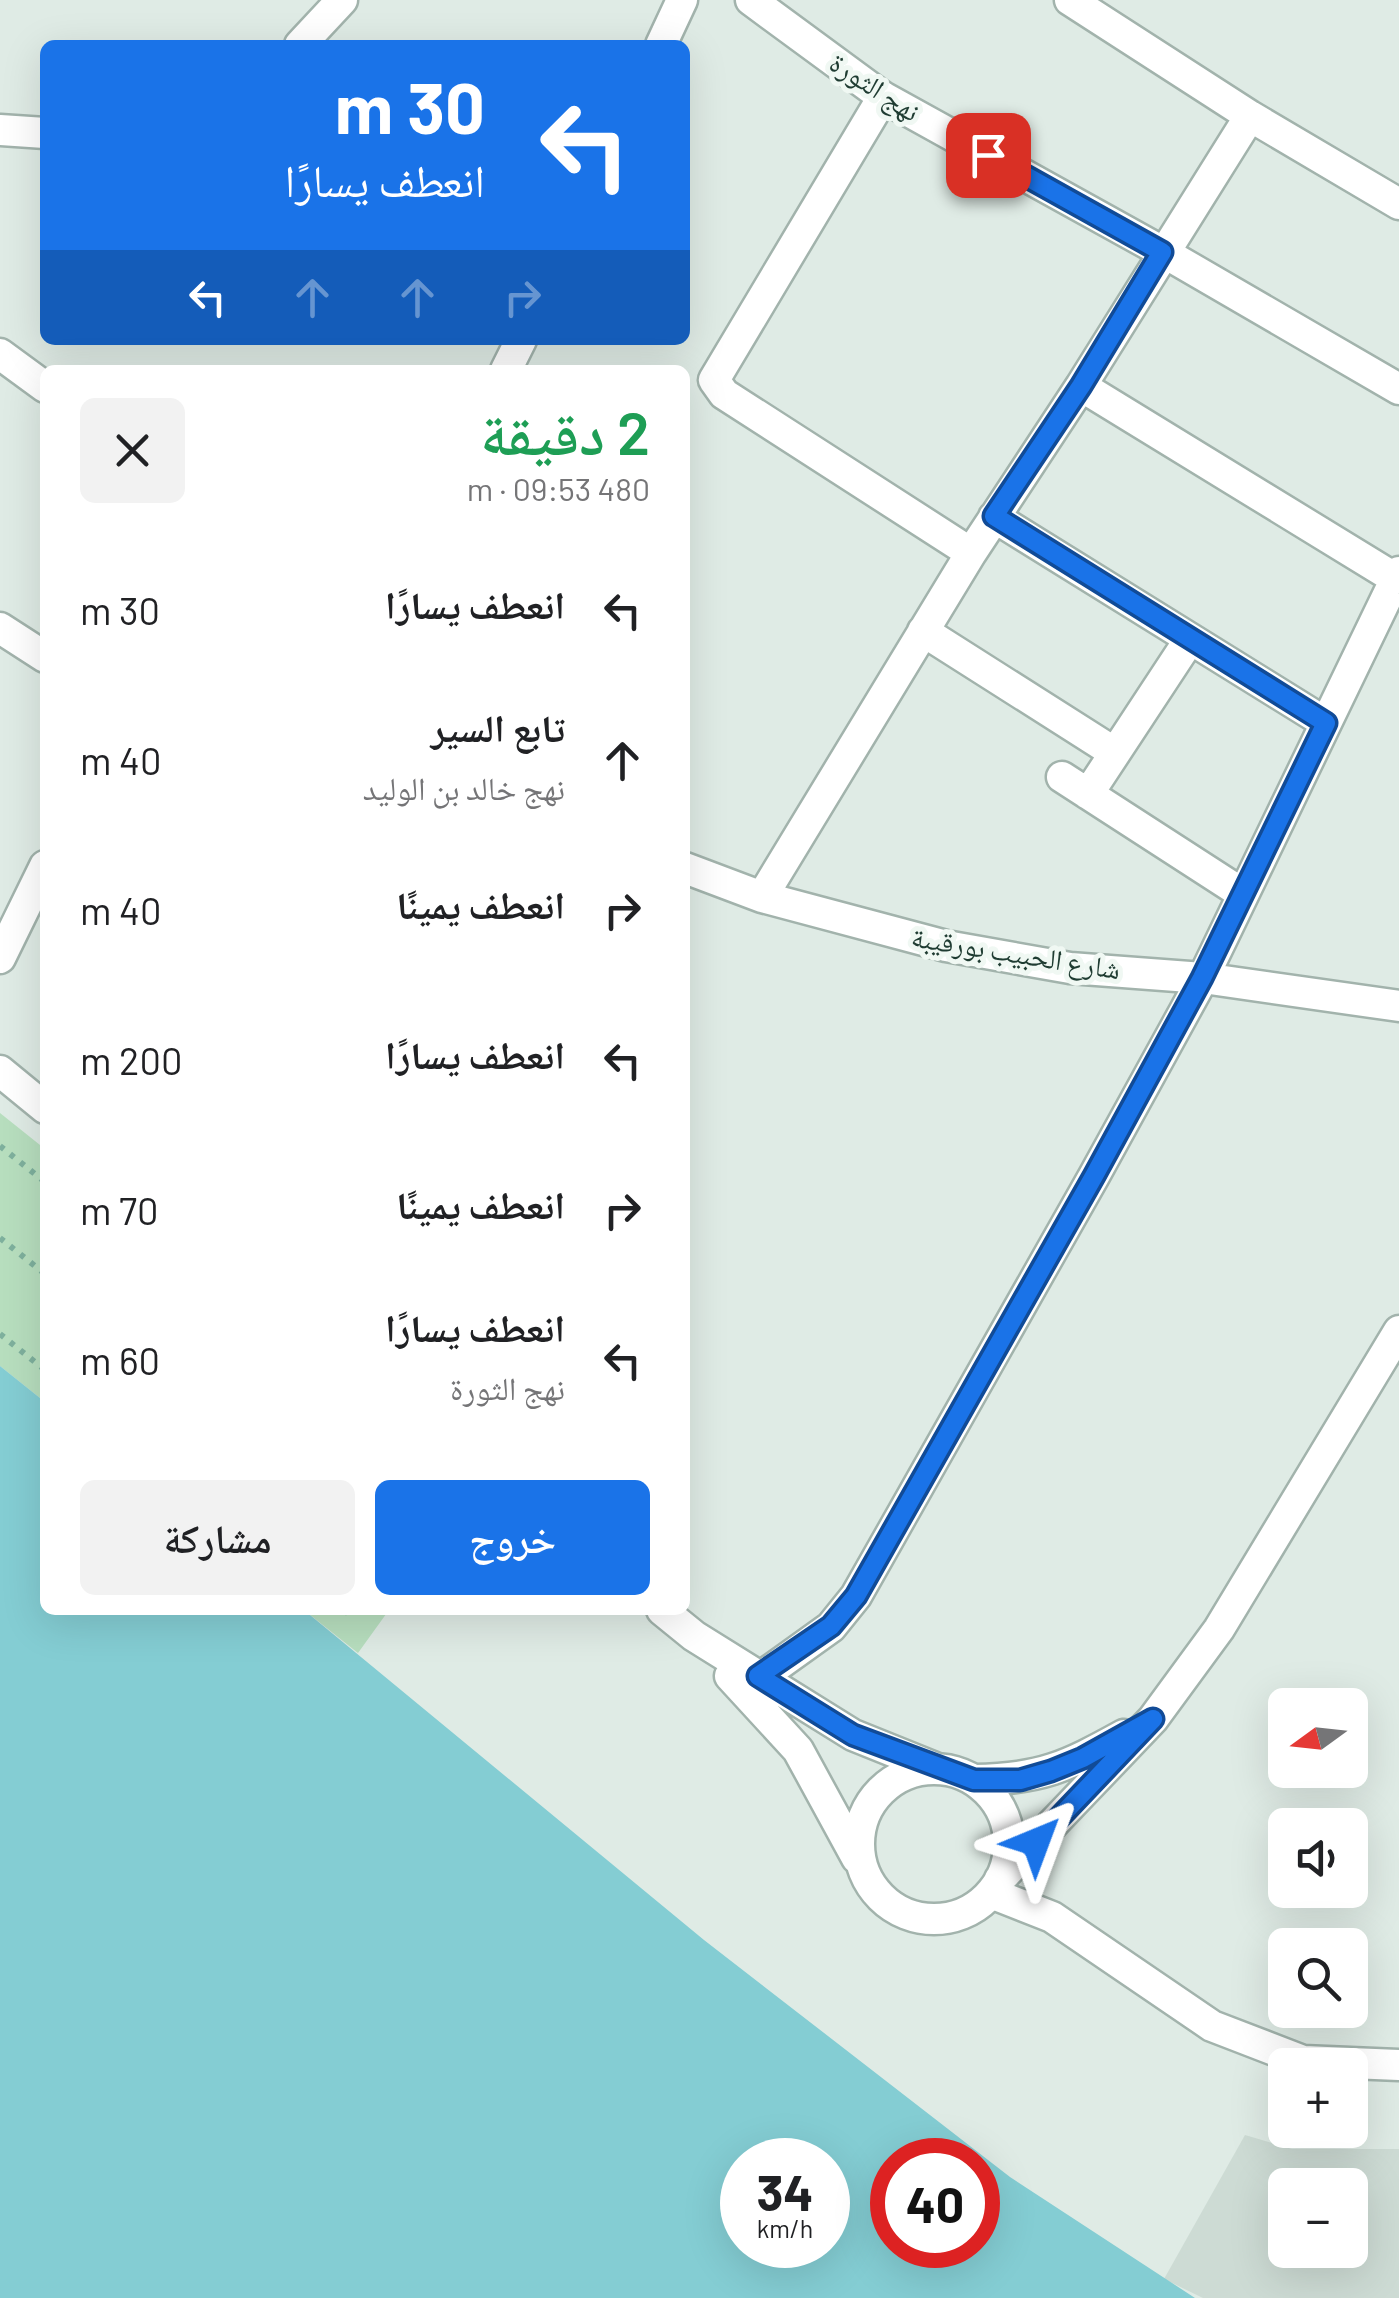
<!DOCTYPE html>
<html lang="ar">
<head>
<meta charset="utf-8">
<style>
	body { margin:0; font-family:Barlow,"Noto Naskh Arabic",sans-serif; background:#f2f2f2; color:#202124; direction:rtl; height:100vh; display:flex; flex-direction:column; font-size:38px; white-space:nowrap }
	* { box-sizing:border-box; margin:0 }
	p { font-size:32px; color:#757577 }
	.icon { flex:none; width:55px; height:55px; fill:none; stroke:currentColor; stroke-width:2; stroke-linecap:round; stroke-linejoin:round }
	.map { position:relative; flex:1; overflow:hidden; direction:ltr }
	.panel { position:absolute; left:40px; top:365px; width:650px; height:1250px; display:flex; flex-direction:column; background:#fff; border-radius:15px; box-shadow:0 10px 40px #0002; direction:rtl }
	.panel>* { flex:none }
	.hud { position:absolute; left:40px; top:40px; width:650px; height:305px; border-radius:15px; box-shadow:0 10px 40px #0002; direction:rtl; background:#1a73e8; color:#fff; overflow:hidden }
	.needle { width:65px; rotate:255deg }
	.controls { position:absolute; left:1268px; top:1688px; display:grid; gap:20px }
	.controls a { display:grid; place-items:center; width:100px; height:100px; border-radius:15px; background:#fff; box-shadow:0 10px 40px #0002; font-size:50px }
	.speed { position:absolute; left:720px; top:2138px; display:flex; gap:20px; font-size:50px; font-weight:700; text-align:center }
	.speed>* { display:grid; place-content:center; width:130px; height:130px; border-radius:50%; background:#fff; box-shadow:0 10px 40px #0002; line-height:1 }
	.speed small { font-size:25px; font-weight:400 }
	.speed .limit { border:15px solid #d22; background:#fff; color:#111 }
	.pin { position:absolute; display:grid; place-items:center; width:85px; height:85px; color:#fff; margin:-42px; border-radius:20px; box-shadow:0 5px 15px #0006 }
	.me { position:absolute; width:110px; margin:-55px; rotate:44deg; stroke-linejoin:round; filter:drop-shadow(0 0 8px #0008) }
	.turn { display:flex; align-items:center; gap:35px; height:210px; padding:0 40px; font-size:45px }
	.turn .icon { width:130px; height:130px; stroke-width:2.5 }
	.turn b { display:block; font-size:70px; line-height:85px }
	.lanes { display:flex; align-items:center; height:95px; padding:0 40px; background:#0003; justify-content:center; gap:50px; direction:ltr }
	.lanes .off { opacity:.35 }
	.round { display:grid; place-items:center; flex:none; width:105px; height:105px; border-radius:15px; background:#f2f2f2 }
	.head { display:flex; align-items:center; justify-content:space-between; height:170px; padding:0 40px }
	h1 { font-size:60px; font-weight:600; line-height:75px; color:#1e9e55 }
	.action { display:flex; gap:20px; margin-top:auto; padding:20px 40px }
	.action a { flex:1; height:115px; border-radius:15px; background:#1a73e8; color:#fff; font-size:40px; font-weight:600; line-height:115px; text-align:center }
	.action a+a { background:#f2f2f2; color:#202124 }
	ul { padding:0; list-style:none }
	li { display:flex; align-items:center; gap:30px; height:150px; padding:0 40px }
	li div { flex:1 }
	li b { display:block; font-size:38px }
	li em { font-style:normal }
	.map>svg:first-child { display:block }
</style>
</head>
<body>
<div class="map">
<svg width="1399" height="2298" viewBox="0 0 1399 2298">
	<rect width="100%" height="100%" fill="#dfebe5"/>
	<path fill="#cddbd4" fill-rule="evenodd" d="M1245,2135L1292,2149H1399V2298H1203L1164,2279ZM1350,2185V2250H1285V2185Z"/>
	<path fill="#b7debe" d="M0,1113L45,1149V1402L0,1366Z
		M304,1610H389L358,1653Z"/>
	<path fill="#84cdd3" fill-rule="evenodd" d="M0,1366L45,1402V1610H304L704,1940L1010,2177L1195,2298H0ZM742,2160H828V2245H742ZM978,2160V2245H892V2160Z"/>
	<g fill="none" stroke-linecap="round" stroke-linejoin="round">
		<defs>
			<path id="minor" d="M751,0L883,97L1163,252L1399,389
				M1070,0L1250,116L1399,204
				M300,45L342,0
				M661,45L682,0
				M883,97L714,380L724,394L971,553
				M0,130L45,133
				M0,354L45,387
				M506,370L521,340
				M1081,386L1396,579
				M994,517L1326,723
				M0,628L45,657
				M923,631L1115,753
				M1062,777L1243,894
				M1088,794L1190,639
				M685,868L762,897L946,946L1070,968L1203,978L1399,1006
				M762,897L971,553L1081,386L1250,116
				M0,958L45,866
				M0,1071L45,1108
				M662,1610L694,1636L853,1735L935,1768
				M730,1676L798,1750L857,1858
				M743,1690L831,1627L856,1596L1094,1176L1203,978L1399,572
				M859 1844a75 75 0 1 1 150 0a75 75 0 1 1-150 0Z
				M974,1780C1041,1779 1066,1767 1124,1735
				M1000,1879L1153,1719L1219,1629L1399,1331
				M991,1893L1052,1917L1212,2026L1303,2061L1399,2065"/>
		</defs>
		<use href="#minor" stroke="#a2b3ac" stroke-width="35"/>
		<path stroke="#7eb09d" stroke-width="6" stroke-dasharray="5 8" stroke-linecap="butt" d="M0,1146L45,1182
			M0,1238L45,1274
			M0,1334L45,1370
			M344,1610L354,1618"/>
		<use href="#minor" stroke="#fff" stroke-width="30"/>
	</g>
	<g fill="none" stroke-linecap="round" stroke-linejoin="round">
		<defs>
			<path id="route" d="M988,155L1162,252L1081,386L994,516L1326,723L1202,978L1094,1176L856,1596L831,1626L758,1676L853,1735L974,1780H1020L1051,1771L1083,1758L1153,1719L1036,1842"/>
		</defs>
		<use href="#route" stroke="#114b97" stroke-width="25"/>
		<use href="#route" stroke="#1a73e8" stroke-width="18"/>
	</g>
	<g text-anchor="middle" stroke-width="10" stroke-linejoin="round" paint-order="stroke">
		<g font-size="28" fill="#1f3c32" stroke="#f0f8f3">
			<text transform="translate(875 87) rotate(33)" y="10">نهج الثورة</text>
			<text transform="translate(1016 953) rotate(9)" y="10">شارع الحبيب بورقيبة</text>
		</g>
	</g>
</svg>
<div class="controls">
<a><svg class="needle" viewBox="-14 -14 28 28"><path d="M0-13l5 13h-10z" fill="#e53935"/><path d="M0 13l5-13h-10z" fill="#757577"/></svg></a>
<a><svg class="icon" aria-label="sound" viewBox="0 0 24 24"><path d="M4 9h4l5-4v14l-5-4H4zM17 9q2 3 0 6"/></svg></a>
<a><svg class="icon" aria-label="search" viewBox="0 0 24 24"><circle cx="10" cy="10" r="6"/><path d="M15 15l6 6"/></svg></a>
<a>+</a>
<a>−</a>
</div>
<div class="speed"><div>34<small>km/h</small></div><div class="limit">40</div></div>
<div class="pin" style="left:988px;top:155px;background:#d93025"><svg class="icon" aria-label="arrive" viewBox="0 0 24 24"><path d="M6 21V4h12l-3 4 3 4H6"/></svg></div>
<svg class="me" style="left:1036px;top:1842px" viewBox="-20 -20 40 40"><path d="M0-17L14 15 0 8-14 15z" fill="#1a73e8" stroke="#fff" stroke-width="4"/></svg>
<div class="hud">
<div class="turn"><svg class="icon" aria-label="left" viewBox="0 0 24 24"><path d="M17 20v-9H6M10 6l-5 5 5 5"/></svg><div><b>30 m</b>انعطف يسارًا</div></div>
<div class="lanes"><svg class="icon" aria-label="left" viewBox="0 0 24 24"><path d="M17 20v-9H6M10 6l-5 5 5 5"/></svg><svg class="icon off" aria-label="ahead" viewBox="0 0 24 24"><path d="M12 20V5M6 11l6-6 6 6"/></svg><svg class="icon off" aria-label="ahead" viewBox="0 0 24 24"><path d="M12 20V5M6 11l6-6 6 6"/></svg><svg class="icon off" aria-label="right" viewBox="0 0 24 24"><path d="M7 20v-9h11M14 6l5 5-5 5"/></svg></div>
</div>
<section class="panel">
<div class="head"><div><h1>2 دقيقة</h1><p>480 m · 09:53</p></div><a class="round"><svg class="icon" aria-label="close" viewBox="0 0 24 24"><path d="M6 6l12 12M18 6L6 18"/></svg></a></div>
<ul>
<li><svg class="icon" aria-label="left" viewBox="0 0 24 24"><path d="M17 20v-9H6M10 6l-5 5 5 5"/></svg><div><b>انعطف يسارًا</b></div><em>30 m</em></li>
<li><svg class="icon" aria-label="ahead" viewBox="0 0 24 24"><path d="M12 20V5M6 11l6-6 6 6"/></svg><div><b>تابع السير</b><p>نهج خالد بن الوليد</p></div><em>40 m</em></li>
<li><svg class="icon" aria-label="right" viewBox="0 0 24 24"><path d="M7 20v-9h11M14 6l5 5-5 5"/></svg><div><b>انعطف يمينًا</b></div><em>40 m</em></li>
<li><svg class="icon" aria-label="left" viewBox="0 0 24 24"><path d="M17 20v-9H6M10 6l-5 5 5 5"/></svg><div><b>انعطف يسارًا</b></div><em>200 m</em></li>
<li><svg class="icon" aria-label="right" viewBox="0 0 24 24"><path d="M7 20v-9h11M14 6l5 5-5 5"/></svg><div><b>انعطف يمينًا</b></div><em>70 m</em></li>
<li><svg class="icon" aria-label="left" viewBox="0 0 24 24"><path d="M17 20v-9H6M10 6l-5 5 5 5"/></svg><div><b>انعطف يسارًا</b><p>نهج الثورة</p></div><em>60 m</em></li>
</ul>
<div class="action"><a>خروج</a><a>مشاركة</a></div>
</section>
</div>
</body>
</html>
